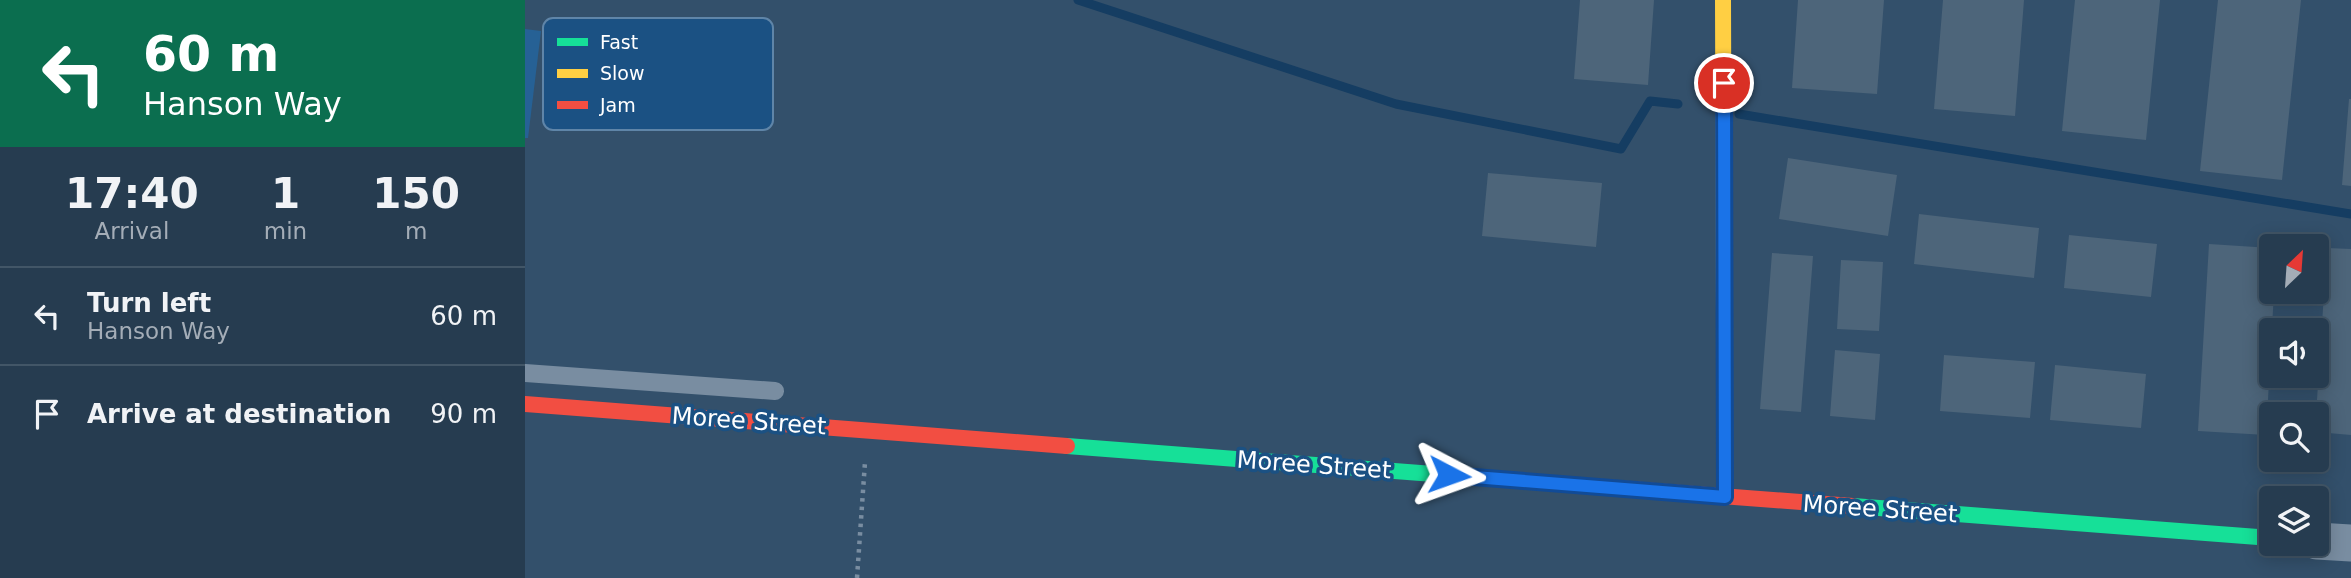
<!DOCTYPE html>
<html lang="en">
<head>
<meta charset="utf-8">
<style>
	body { margin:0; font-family:"DejaVu Sans",sans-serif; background:#32475a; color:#f1f3f6; height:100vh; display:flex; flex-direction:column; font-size:26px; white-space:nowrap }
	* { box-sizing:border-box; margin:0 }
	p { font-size:23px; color:#a4adb7 }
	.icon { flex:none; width:38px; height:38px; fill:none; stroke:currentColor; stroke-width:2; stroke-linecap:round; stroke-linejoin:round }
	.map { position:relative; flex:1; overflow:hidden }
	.drawer { display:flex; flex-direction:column; background:#263c50; width:525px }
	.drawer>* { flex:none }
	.top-card { background:#0b6e4f; color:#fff; overflow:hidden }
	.needle { width:46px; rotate:25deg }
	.fabs { position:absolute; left:1734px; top:234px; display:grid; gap:14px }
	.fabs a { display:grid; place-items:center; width:70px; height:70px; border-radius:7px; background:#263c50; box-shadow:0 4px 18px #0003,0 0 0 2px #425667; font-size:35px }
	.pin { position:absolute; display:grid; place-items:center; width:60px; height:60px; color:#fff; margin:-30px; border:4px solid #fff; border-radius:50%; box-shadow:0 2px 7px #0007 }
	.me { position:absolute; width:77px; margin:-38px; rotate:94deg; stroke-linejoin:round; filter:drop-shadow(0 0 5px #0008) }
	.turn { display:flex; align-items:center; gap:24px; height:147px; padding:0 28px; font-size:32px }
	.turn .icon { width:91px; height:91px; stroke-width:2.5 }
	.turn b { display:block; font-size:49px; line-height:60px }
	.eta { display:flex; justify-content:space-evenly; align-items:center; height:119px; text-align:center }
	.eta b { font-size:42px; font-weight:700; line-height:49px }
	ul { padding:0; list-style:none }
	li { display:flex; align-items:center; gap:21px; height:98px; padding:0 28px; border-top:2px solid #425667 }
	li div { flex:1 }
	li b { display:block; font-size:26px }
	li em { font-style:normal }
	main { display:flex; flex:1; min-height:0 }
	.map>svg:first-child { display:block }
</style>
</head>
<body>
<main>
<section class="drawer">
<div class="top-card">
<div class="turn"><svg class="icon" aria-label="left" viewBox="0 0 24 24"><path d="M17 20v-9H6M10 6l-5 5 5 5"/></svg><div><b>60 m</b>Hanson Way</div></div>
</div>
<div class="eta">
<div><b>17:40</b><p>Arrival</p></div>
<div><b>1</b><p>min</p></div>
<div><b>150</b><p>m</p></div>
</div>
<ul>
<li><svg class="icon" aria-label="left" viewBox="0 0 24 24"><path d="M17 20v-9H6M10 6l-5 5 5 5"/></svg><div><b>Turn left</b><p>Hanson Way</p></div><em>60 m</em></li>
<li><svg class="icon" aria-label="arrive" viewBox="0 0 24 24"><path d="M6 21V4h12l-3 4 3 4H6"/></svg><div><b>Arrive at destination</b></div><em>90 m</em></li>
</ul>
</section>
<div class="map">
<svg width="1826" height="578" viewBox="0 0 1826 578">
	<rect width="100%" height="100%" fill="#33506b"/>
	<path fill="#266195" d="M0,29L16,31L3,138H0Z"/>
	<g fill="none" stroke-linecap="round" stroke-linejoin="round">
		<path stroke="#153d62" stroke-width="9" d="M553,0L871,104L1096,149L1125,101L1153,104
			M1214,114L1826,214"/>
	</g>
	<path fill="#4d657a" d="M1055,0H1129L1123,85L1049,79Z
		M1273,0H1359L1352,94L1267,88Z
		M1418,0H1499L1490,116L1409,109Z
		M1550,0H1635L1621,140L1537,131Z
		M1693,0H1776L1757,180L1675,171Z
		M1824,99H1826V186L1817,185Z
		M1263,158L1372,175L1363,236L1254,219Z
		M963,173L1077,183L1071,247L957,236Z
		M1394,214L1514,228L1509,278L1389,264Z
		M1544,235L1632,244L1626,297L1539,288Z
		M1684,244L1746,248V292H1749L1741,435L1673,431Z
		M1802,248L1826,249V435L1792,432L1791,415Z
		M1247,253L1288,256L1276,412L1235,409Z
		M1316,260L1358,262L1354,331L1312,329Z
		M1310,350L1355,354L1350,420L1305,416Z
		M1419,355L1510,362L1505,418L1415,411Z
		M1530,365L1621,374L1616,428L1525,420Z"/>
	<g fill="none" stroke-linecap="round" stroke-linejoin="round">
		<path stroke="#798da1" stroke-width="4.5" stroke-dasharray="3.5 5" stroke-linecap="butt" d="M332,578L340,462"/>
		<path stroke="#798da1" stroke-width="18" d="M0,373L250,391"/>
		<path stroke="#798da1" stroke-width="37" d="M1792,541L1826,543"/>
		<path stroke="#16e098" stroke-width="16" d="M1199,314L1200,497
			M542,446L961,478
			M1328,506L1746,538"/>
		<path stroke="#ffcf43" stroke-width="16" d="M1198,0L1199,314"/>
		<path stroke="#f24e42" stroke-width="16" d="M0,404L542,446
			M961,478L1328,506"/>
	</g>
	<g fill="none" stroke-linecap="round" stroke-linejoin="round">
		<defs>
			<path id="route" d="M924,475L1200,497L1199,83"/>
		</defs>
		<use href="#route" stroke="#114b97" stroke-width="18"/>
		<use href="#route" stroke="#1a73e8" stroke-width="12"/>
	</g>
	<g text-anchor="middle" stroke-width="7" stroke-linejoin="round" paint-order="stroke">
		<g font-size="24" fill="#fff" stroke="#1b5183">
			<text transform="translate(224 421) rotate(4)" y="8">Moree Street</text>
			<text transform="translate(789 465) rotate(4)" y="8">Moree Street</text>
			<text transform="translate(1355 509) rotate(4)" y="8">Moree Street</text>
		</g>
	</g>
	<rect x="18" y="18" width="230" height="112" rx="10" fill="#1b5183" stroke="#5f85a8" stroke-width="2"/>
	<rect x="32" y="38" width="31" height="8" fill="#16e098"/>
	<rect x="32" y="69" width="31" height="9" fill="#ffcf43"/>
	<rect x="32" y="101" width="31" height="8" fill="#f24e42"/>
	<g font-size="19" fill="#fff">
		<text x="75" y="49">Fast</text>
		<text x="75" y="80">Slow</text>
		<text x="75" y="112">Jam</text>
	</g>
</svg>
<div class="fabs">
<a><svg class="needle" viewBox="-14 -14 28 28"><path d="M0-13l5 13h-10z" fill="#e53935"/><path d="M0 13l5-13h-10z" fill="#a4adb7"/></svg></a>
<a><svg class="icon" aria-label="sound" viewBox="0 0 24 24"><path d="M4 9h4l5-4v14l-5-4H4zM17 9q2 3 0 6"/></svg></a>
<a><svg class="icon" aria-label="search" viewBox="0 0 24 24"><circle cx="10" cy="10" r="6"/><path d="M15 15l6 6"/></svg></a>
<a><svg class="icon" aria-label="layers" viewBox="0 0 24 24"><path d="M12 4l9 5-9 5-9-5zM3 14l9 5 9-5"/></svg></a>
</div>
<div class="pin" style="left:1199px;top:83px;background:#d93025"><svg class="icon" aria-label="arrive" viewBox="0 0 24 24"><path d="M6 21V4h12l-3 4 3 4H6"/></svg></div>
<svg class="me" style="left:924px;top:475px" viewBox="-20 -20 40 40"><path d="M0-17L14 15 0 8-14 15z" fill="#1a73e8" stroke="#fff" stroke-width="4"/></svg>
</div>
</main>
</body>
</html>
